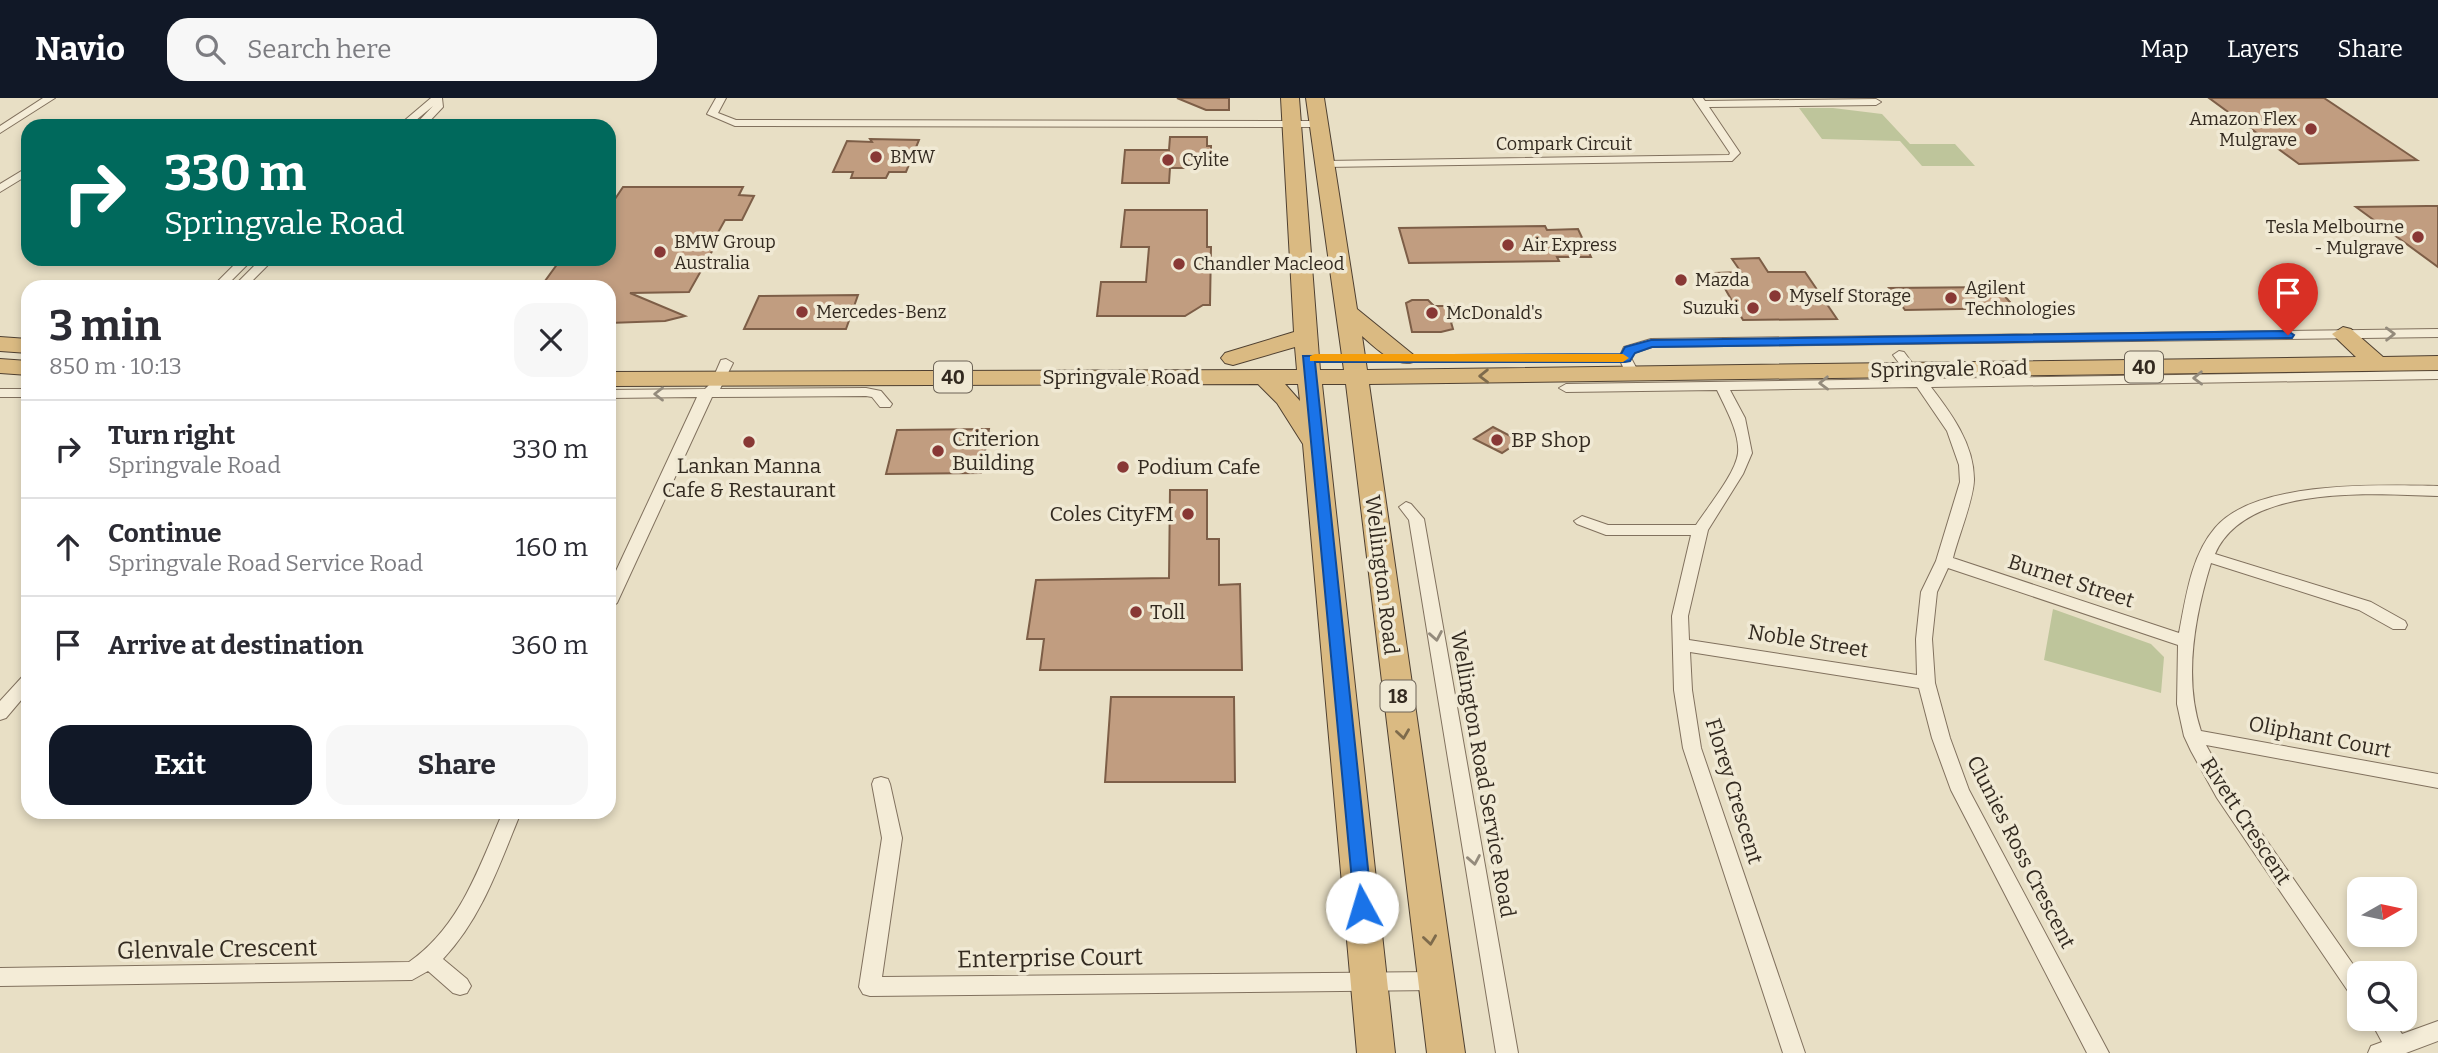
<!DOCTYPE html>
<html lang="en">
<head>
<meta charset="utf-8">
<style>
	body { margin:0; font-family:Bitter,serif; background:#f7f7f7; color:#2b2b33; height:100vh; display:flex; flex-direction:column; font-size:26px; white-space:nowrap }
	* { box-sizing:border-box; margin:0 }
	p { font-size:23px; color:#7c7c81 }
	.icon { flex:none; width:38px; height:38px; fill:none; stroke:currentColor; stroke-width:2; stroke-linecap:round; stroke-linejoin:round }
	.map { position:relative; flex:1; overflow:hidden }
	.details { position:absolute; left:21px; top:182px; width:595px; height:539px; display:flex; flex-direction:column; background:#fff; border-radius:21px; box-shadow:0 4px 10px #0003 }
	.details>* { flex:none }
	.banner { position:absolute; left:21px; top:21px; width:595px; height:147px; border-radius:21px; box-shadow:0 4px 10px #0003; background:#00695c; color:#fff; overflow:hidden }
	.needle { width:46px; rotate:81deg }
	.fabs { position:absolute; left:2347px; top:779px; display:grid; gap:14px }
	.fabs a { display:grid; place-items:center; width:70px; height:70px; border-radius:14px; background:#fff; box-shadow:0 4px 10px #0003; font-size:35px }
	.pin { position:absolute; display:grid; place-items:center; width:60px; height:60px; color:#fff; margin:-72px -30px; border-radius:50% 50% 50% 0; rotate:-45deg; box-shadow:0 0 7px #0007 }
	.pin .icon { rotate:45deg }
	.me { position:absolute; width:77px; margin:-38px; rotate:354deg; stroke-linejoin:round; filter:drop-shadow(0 0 5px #0008) }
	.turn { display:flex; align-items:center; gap:24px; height:147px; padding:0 28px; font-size:32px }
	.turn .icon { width:91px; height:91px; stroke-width:2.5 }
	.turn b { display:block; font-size:49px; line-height:60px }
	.round { display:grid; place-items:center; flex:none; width:74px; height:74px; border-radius:21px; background:#f7f7f7 }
	.summary { display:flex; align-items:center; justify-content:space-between; height:119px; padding:0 28px }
	h1 { font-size:42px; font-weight:700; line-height:52px }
	.button { display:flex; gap:14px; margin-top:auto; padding:14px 28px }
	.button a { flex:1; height:80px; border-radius:21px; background:#111827; color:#fff; font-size:28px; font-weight:700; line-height:80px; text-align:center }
	.button a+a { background:#f7f7f7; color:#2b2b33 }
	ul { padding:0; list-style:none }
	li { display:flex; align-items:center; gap:21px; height:98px; padding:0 28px; border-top:2px solid #e1e1e2 }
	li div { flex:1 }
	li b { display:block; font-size:26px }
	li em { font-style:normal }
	header { display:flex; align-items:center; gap:42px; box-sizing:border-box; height:98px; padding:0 35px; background:#111827; color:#fff }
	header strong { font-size:33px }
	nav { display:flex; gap:38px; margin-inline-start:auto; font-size:24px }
	.search { width:490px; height:63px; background:#f7f7f7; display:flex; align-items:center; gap:18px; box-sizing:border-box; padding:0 24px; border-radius:21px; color:#7c7c81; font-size:26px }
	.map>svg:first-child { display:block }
</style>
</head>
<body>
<header>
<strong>Navio</strong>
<div class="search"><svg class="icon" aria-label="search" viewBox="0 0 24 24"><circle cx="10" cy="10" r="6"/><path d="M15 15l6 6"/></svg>Search here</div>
<nav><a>Map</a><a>Layers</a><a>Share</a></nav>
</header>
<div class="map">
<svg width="2438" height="955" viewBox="0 0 2438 955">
	<rect width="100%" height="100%" fill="#e8dfc5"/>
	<path fill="#bec59b" d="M1799,10H1833L1882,16L1910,46H1955L1975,68H1922L1900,43L1822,41Z
		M2053,511L2151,546L2164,559L2161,595L2044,562Z"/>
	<path fill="#c19d80" stroke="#7d5e47" stroke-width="2" d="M1177,0H1229V12H1206Z
		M2209,0H2324L2417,62L2299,66Z
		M1170,39H1207V48H1211V70H1170L1169,85H1122L1125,52H1169Z
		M870,41L919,42L906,74H889L886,80H851L853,74H833L847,43L872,44Z
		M623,89H743L739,97L754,98L742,122H725L711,147L715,148L689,194L630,195L685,218L665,223L609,225V189H572L576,183H545L561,161H609V110Z
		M2427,108H2438V169L2356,109Z
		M1125,112H1207V149H1211L1210,207H1203L1185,218H1097L1101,184H1146L1149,149H1121Z
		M1545,128L1547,132L1578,131L1591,159H1557L1559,163L1409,165L1399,130Z
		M1759,160L1768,174H1805L1837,221L1743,222L1716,175L1741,174L1732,161Z
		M1997,189L2015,210L1905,212L1889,190Z
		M858,197L846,231H744L759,198Z
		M1412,202H1428L1434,208H1454L1457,221L1451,224L1453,231L1441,234H1412L1406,205Z
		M1493,329L1520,343L1502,355L1474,341Z
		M989,331L981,375L886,376L897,332Z
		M1170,392H1207V441H1219V487L1240,486L1242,572H1040L1044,541H1027L1036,482L1169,480Z
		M1111,599H1234L1235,684H1105Z"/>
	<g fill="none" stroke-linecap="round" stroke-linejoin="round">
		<defs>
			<path id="minor" d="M43,0H55L0,35V28Z
				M431,0H442L443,9L425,28H414L433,8L409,28H398Z
				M716,0H726L718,15L736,22L1318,23L1323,26L1318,29L735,28L707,16Z
				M1693,0H1703L1705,3L1876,1L1881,4L1876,7L1709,9L1740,55L1732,63L1325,69L1320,66L1325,63L1729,57L1730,55Z
				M28,69V77L0,94V86Z
				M240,161H253L225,189H212Z
				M261,161H274L246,189H233Z
				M2438,231V239L1652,249L1634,255L1631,260L1639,275L1632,279L1627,278L1619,260L1624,249L1651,241Z
				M1899,253L1904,254L1924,281L2438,273V281L1931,289C1951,315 1974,346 1974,381C1974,401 1958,439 1953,460L2179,535C2186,499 2191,458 2215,430C2255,382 2380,387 2438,388V398C2374,396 2246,385 2215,456L2371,504L2405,523L2407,527L2405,531H2393L2359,512L2211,465C2195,517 2183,580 2201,633L2438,676V690L2206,647L2230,690L2359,875V901L2352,899L2217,700L2191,653L2184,638L2177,606L2178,547L1948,470L1937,494L1932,541L1935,585L1950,640L1969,692L2109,955H2087L1951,692L1932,640L1919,590L1690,554L1692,592L1701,650L1805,955H1783L1683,650L1674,592L1672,518L1691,437H1606L1577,426L1574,423L1582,418L1608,427H1696C1707,410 1736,375 1738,355C1740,335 1725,309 1717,292L1566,294L1559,290L1566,286L1911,281L1893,257ZM1917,289L1947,333L1959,367L1960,384L1936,463L1921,494L1916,541L1917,577L1689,542L1688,518L1708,432L1743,376L1752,355L1745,320L1730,292Z
				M726,261L733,265L720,291L866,290L881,293L892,306L890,309H880L872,299L866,298L712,299L617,505L609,511V488L697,299L609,300V292L705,291L711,285L721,262Z
				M0,291H28V299H0Z
				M1406,404L1411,406L1424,421L1518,955H1496L1409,422L1399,409Z
				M28,577V594L6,620L0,622V603L22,579Z
				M881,679L888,681L890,686L902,740L882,879L1436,874L1443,876L1446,883L1443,890L1436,892L870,898L863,896L859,889L882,740L872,686L874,681Z
				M503,714H521C500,765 482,820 443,861L467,881L471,888L467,895L460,897L453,895L428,873L412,882L0,888V870L409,864C460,829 479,769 503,714Z
				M2369,920H2392L2402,936L2438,923V943L2406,955H2368L2371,948L2382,944Z"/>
			<path id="trunk" d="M1281,0H1299L1320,272H1344L1306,0H1324L1357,211L1416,259L1413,264C1394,269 1376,250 1362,238L1367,272L2356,259L2332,236L2343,229L2351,231L2383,259L2438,258V272L1369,286L1465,955H1427L1346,286H1322L1395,955H1357L1303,346L1277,305L1258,286L609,288V274L1297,272L1295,249L1233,267L1225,265L1221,260L1225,255L1294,234ZM1285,286H1298L1300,303Z
				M0,239L28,241V255L0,253Z
				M0,261L28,263V277L0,275Z"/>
		</defs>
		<use href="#minor" stroke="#81715e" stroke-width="2"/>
		<use href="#trunk" stroke="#4f4031" stroke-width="2"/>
		<use href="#minor" fill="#f4ecd7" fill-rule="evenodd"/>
		<use href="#trunk" fill="#daba82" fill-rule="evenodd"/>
	</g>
	<defs><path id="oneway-chevron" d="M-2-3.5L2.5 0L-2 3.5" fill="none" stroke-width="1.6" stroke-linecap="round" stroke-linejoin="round" transform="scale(1.75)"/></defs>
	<g stroke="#948b7c">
		<use href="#oneway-chevron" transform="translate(2390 236) rotate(-1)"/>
		<use href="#oneway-chevron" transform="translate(2198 280) rotate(179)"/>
		<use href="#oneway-chevron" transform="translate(1824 285) rotate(179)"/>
		<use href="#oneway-chevron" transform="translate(659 296) rotate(180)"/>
		<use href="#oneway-chevron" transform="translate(1436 538) rotate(80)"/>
		<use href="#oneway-chevron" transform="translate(1474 762) rotate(80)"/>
	</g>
	<g stroke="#7e6b4c">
		<use href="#oneway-chevron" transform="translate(1484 278) rotate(179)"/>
		<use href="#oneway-chevron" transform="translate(1403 636) rotate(82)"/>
		<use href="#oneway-chevron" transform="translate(1430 842) rotate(82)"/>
	</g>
	<path fill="#1a73e8" stroke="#114b97" stroke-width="2" d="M2288,233L2294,237L2292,240L1652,249L1635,255L1630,263L1625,264H1315L1372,809L1369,815L1362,818L1355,815L1303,258L1621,256L1625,249L1651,242Z"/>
	<path fill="#f59e0b" d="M1315,256H1623L1629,260L1623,264L1310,263V258Z"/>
	<g fill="#883835" stroke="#f0e9d4" stroke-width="2.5">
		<circle cx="2311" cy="31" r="7"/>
		<circle cx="876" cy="59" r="7"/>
		<circle cx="1168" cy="62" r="7"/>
		<circle cx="2418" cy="139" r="7"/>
		<circle cx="1508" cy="147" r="7"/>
		<circle cx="660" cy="154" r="7"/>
		<circle cx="1179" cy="166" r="7"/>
		<circle cx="1681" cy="182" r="7"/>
		<circle cx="1775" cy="198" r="7"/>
		<circle cx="1951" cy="200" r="7"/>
		<circle cx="1753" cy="210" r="7"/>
		<circle cx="802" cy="214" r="7"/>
		<circle cx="1432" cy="215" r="7"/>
		<circle cx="1497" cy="342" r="7"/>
		<circle cx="749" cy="344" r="7"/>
		<circle cx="938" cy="353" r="7"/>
		<circle cx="1123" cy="369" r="7"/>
		<circle cx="1188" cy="416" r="7"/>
		<circle cx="1136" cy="514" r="7"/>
	</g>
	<g text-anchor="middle" stroke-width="7" stroke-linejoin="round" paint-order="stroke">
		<g font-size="18" fill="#332a20" stroke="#f0e9d4" text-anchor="start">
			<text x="2297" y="27" text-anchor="end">Amazon Flex<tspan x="2297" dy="21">Mulgrave</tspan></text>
			<text x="890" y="65">BMW</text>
			<text x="1182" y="68">Cylite</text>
			<text x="2404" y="135" text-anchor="end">Tesla Melbourne<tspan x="2404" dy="21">- Mulgrave</tspan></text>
			<text x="674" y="150">BMW Group<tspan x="674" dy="21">Australia</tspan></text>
			<text x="1522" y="153">Air Express</text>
			<text x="1193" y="172">Chandler Macleod</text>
			<text x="1695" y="188">Mazda</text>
			<text x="1965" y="196">Agilent<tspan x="1965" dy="21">Technologies</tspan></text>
			<text x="1789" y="204">Myself Storage</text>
			<text x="1739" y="216" text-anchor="end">Suzuki</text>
			<text x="816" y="220">Mercedes-Benz</text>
			<text x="1446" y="221">McDonald's</text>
		</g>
		<g font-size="18" fill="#332a20" stroke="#f0e9d4">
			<text x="1564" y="52">Compark Circuit</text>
		</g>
		<g fill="#f0e9d4" stroke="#6c6356" stroke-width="2">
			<rect x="2125" y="253.5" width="38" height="31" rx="5"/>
			<rect x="934" y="263.5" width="38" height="31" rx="5"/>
			<rect x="1380.5" y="582.5" width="35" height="31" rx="5"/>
		</g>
		<g font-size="19" font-weight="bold" fill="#332a20">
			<text x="2144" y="276">40</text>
			<text x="953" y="286">40</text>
			<text x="1398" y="605">18</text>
		</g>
		<g font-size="21" fill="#332a20" stroke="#f0e9d4">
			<text transform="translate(1949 271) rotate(-1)" y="7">Springvale Road</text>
			<text x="1121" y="286">Springvale Road</text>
			<text transform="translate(1382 477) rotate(83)" y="7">Wellington Road</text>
			<text transform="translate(2071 483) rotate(18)" y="7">Burnet Street</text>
			<text transform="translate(1808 543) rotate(9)" y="7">Noble Street</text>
			<text transform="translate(2320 639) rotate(11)" y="7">Oliphant Court</text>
			<text transform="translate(1483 676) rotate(80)" y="7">Wellington Road Service Road</text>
			<text transform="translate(1734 693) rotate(73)" y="7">Florey Crescent</text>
			<text transform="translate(2246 723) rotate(57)" y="7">Rivett Crescent</text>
			<text transform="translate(2021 754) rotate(63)" y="7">Clunies Ross Crescent</text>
		</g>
		<g font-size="21" fill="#332a20" stroke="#f0e9d4" text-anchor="start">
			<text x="952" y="348">Criterion<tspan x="952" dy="24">Building</tspan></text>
			<text x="1511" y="349">BP Shop</text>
			<text x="749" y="375" text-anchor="middle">Lankan Manna<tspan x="749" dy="24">Cafe &amp; Restaurant</tspan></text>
			<text x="1137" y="376">Podium Cafe</text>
			<text x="1174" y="423" text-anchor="end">Coles CityFM</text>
			<text x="1150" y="521">Toll</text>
		</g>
		<g font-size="24" fill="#332a20" stroke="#f0e9d4">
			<text transform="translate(217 851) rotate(-1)" y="8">Glenvale Crescent</text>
			<text transform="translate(1050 860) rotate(-1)" y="8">Enterprise Court</text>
		</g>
	</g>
</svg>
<div class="fabs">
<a><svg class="needle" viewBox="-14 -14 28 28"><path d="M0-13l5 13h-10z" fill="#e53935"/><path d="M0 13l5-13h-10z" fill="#7c7c81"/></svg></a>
<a><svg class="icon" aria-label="search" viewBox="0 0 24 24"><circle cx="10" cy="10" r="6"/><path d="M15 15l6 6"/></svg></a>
</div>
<div class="pin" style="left:2288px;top:237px;background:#d93025"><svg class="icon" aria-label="arrive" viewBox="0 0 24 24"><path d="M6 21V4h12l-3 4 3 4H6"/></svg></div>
<svg class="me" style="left:1362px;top:809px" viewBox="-20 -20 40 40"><circle r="19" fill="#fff"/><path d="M0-13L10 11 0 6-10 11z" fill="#1a73e8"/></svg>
<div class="banner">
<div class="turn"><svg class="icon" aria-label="right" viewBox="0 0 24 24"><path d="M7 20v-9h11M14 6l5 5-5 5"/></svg><div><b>330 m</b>Springvale Road</div></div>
</div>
<section class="details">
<div class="summary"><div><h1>3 min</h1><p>850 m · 10:13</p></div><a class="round"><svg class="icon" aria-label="close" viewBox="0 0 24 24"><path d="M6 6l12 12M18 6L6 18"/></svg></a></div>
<ul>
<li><svg class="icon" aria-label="right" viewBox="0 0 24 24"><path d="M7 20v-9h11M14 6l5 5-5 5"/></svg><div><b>Turn right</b><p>Springvale Road</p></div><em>330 m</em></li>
<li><svg class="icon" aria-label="ahead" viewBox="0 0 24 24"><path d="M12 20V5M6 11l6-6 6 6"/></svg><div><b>Continue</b><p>Springvale Road Service Road</p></div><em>160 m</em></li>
<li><svg class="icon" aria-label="arrive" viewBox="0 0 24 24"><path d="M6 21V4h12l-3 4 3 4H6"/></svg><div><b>Arrive at destination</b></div><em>360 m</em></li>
</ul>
<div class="button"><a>Exit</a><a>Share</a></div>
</section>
</div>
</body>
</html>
